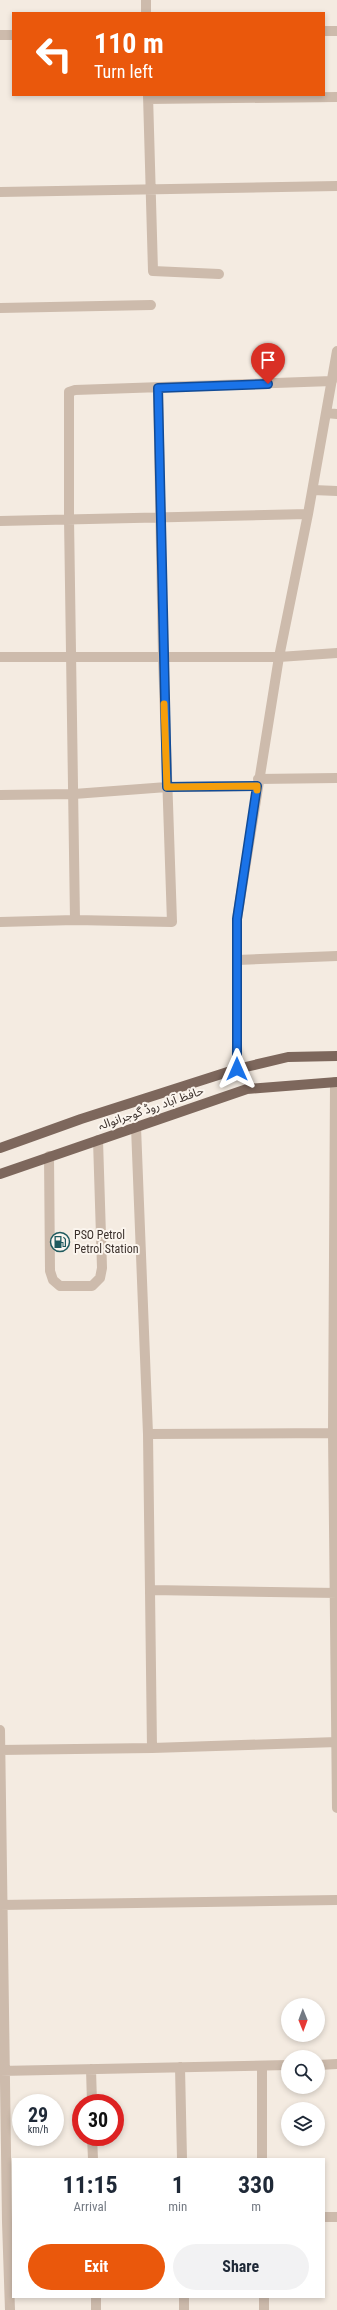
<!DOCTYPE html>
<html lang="en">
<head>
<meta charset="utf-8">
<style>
	body { margin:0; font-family:"Roboto Condensed","Noto Sans Arabic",sans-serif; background:#f2f2f3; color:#1f2937; height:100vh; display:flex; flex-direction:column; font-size:15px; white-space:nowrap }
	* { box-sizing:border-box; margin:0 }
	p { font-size:13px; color:#747a83 }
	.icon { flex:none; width:22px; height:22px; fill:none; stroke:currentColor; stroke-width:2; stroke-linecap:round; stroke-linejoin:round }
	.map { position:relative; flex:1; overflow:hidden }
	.side { position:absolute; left:12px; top:2158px; width:313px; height:140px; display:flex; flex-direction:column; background:#fff; border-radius:0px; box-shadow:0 2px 6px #0003 }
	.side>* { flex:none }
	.top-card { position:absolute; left:12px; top:12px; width:313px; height:84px; border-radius:0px; box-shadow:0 2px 6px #0003; background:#ea580c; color:#fff; overflow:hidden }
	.needle { width:26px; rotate:179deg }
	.fabs { position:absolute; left:281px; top:1998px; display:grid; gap:8px }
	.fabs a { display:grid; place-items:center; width:44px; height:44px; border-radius:50%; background:#fff; box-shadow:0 2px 6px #0003; font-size:20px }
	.speed { position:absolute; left:12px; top:2094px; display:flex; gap:8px; font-size:20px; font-weight:700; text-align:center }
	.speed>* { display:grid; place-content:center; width:52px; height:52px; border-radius:50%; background:#fff; box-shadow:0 2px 6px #0003; line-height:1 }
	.speed small { font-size:10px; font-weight:400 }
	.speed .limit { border:6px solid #d22; background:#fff; color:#111 }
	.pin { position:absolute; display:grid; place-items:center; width:34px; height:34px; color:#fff; margin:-41px -17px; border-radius:50% 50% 50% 0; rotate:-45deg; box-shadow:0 0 4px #0007 }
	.pin .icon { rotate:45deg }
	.me { position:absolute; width:44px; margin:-22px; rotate:0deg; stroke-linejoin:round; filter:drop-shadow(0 0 3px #0008) }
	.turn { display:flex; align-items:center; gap:14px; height:84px; padding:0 16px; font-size:18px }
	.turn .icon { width:52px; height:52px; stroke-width:2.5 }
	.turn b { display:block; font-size:28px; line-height:34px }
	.eta { display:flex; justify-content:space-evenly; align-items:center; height:68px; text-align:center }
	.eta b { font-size:24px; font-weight:700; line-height:28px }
	.button { display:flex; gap:8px; margin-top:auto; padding:8px 16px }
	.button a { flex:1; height:46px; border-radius:24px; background:#ea580c; color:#fff; font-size:16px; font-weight:700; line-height:46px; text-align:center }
	.button a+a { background:#f2f2f3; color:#1f2937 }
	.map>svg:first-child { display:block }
</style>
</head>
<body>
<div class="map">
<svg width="337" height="2310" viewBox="0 0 337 2310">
	<rect width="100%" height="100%" fill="#f4ebe1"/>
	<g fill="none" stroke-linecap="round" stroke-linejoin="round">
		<path stroke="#cdbbac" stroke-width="10" d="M49,1156L50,1271L53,1280L60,1286H92L100,1278L102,1268L98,1140"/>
		<path stroke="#cdbbac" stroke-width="10" d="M146,0V13
			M324,31H337
			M0,35H13
			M148,95L153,271L219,274
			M148,99L337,97
			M0,192L337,186
			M0,308L151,305
			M326,413L337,414
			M313,490L337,491
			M0,521L308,514
			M0,657H279L337,653
			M258,779L337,778
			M0,795L74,794L167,787L257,786
			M75,920L69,518V392L75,390L332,381
			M0,922L75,920L172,922L163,656L158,388
			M237,960L337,956
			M237,1069V919L279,657L308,514L337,351
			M335,1082L333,1433L337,1808
			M136,1127L148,1434L152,1748
			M148,1434L337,1433
			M151,1590L337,1593
			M0,1730L7,2222L10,2310
			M0,1750L152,1748L337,1742
			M0,1905L337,1900
			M318,2065L337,2064
			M262,2066V2159
			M180,2067L182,2159
			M91,2069L92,2103
			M0,2071L288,2065
			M92,2137L93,2159
			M324,2217H337
			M96,2297V2310
			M264,2297V2310
			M184,2310V2297"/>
		<path stroke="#7d675c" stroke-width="10" d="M0,1148L81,1119L237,1069L288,1057L337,1056
			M0,1174L247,1089L337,1082"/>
	</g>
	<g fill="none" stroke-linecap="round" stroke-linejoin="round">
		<defs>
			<path id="route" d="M237,1069V919L257,786L167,787L158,388L268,384"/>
		</defs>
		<use href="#route" stroke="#114b97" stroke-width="10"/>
		<use href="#route" stroke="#1a73e8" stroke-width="7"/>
		<path stroke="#f59e0b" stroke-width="7" d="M164,704L167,787L257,786V790"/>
	</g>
	<defs>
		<symbol id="fuel-ring" viewBox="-11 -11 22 22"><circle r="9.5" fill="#fbf5ee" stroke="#1f5a5e" stroke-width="1.5"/><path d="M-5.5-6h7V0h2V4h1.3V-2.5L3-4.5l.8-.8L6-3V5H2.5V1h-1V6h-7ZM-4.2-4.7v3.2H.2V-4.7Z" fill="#1f5a5e"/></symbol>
	</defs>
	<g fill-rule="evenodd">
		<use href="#fuel-ring" x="49" y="1231" width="22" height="22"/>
	</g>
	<g text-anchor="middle" stroke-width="4" stroke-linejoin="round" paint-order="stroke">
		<g font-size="12" fill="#3b302b" stroke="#fbf5ee">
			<text transform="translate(151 1108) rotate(-19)" y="4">حافظ آباد روڈ گوجرانوالہ</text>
		</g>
		<g font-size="12" fill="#3b302b" stroke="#fbf5ee" text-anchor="start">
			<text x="74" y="1239">PSO Petrol<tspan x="74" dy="14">Petrol Station</tspan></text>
		</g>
	</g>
</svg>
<div class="fabs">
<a><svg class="needle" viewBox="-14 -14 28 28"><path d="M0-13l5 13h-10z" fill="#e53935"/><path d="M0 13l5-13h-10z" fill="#747a83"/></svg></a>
<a><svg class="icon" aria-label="search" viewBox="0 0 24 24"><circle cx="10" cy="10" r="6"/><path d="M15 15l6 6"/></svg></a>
<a><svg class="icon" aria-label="layers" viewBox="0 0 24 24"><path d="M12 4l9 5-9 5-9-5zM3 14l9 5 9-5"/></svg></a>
</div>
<div class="speed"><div>29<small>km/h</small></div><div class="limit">30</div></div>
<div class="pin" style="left:268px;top:384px;background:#d93025"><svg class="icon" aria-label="arrive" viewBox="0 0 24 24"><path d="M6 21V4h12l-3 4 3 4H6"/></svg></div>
<svg class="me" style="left:237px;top:1069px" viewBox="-20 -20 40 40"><path d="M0-17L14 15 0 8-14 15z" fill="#1a73e8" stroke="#fff" stroke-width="4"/></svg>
<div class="top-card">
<div class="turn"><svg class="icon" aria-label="left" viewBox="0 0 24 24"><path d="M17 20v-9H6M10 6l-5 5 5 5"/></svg><div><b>110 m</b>Turn left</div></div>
</div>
<section class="side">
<div class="eta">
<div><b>11:15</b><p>Arrival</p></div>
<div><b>1</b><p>min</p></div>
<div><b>330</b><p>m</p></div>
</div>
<div class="button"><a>Exit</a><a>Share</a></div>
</section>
</div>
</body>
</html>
